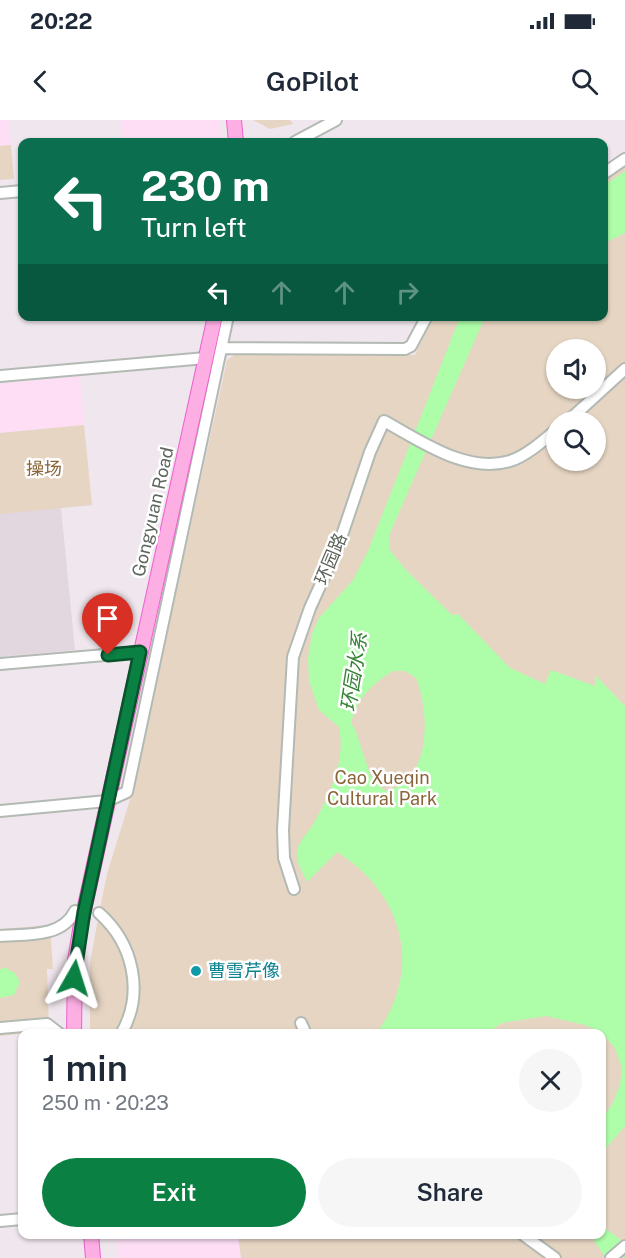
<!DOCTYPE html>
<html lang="en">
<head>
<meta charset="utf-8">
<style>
	body { margin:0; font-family:"Public Sans","Noto Sans SC",sans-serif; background:#f6f6f7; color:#1f2937; height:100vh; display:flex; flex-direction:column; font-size:22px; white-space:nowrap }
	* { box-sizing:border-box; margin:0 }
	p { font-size:20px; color:#747a83 }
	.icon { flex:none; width:33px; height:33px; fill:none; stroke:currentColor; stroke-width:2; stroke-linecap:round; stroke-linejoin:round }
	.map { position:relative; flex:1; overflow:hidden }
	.drawer { position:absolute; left:18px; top:909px; width:588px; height:210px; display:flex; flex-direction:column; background:#fff; border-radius:12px; box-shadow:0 2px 4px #0004 }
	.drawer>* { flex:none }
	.guide { position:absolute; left:18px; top:18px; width:590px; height:183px; border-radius:12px; box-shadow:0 2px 4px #0004; background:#0b6e4f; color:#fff; overflow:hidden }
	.controls { position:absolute; left:546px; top:219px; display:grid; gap:12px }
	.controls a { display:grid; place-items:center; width:60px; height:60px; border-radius:50%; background:#fff; box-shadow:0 2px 4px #0004; font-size:30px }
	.pin { position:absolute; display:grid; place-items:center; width:51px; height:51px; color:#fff; margin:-62px -26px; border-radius:50% 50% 50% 0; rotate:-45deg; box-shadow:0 0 6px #0007 }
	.pin .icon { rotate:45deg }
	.me { position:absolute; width:66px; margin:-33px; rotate:6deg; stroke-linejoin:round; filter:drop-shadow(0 0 4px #0008) }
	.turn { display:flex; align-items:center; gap:21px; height:126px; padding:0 24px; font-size:27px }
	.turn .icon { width:78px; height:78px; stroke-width:2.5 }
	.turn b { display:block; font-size:42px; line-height:51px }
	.lanes { display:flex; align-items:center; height:57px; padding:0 24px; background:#0003; justify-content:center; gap:30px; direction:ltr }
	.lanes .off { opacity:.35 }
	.round { display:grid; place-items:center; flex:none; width:63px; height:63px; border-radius:32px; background:#f6f6f7 }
	.summary { display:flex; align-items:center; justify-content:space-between; height:102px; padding:0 24px }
	h1 { font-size:36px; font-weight:600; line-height:45px }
	.cta { display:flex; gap:12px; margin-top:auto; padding:12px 24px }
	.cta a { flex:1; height:69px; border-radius:36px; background:#0b8043; color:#fff; font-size:24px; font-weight:600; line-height:69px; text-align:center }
	.cta a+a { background:#f6f6f7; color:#1f2937 }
	.status { display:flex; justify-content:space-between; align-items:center; height:42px; padding:0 30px; background:#fff; direction:ltr }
	.status svg { height:16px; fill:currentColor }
	header { display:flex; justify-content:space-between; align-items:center; height:78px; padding:0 24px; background:#fff; font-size:27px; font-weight:600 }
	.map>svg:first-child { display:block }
</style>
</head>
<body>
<div class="status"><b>20:22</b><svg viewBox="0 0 49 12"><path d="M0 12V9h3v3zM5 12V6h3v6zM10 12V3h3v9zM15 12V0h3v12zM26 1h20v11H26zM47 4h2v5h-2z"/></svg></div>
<header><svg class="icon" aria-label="back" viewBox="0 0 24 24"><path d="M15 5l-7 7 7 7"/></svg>GoPilot<svg class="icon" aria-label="search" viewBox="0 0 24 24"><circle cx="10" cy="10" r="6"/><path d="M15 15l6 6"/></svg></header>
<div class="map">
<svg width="625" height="1138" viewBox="0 0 625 1138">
	<rect width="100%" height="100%" fill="#f0e6ed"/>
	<path fill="#fddef5" d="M0,0H9L11,25L0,26Z
		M121,0H219L222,21L123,22Z
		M80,256L84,305L0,313V264Z
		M116,1115H238L241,1138H118Z"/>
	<path fill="#e2d7df" d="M0,313L92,385L61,388L75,530L0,537Z"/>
	<path fill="#e6d5c3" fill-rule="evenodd" d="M253,0H290L293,4L270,9Z
		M11,25L14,59L0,60V26Z
		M625,46V1138H241L238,1115L602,1114V914H90V843L99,793L107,754L132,673L227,240L240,231L415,235L433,197L603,196V61ZM556,230H596V268H556ZM556,302H596V340H556Z
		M84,305L92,385L0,394V313Z
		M50,805L53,849H47L49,911L0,916V809Z"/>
	<path fill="#aefda9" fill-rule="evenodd" d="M625,51V113L603,124V66Z
		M460,197H485L390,413L389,429L406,450L452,495L458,494L510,548L545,564L551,550L595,566V555L625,586V1006L602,1033V999L613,983L620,964L622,948L615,928L602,913L585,905L546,896L502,903L487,913H377C423,848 404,774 337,732L307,762C303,753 295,740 297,731C299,721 309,711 314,703C330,673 346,642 339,607L319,590L309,561L308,538L312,514L319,498L353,460L368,431ZM393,551H405L416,558C430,592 432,662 385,671C339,629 338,584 393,551Z
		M6,848L15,853L20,862L14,875L0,878V849Z
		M602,1106L620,1119L625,1138H606L590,1115L602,1114Z"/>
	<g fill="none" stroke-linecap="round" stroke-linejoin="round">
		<path stroke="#aefda9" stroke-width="10" d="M350,610L365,655"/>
		<defs>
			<path id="minor" d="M295,22L336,0
				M603,54L625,39
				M0,73L22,71
				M222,228L405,229L411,226L427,196
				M0,256L206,238
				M567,302L625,249
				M0,544L140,532
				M0,691L107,681L127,672L228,196
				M294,769L284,738L283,710L293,537L310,488L339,424L370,332L384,301C421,321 466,354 510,341C526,336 543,321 556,310
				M99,793C133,823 145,873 121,914
				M0,816C26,814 62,818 75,791
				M301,903L306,914
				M0,908L47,904L60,914
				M0,1101L22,1099
				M522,1114L555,1138
				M611,1138L625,1126"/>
			<path id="major" d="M234,0L236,22
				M74,914L75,841L81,804L215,196
				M91,1114L93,1138"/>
		</defs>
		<use href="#minor" stroke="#b3bab4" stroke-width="14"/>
		<use href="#major" stroke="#ee60d0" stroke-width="16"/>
		<use href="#minor" stroke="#fff" stroke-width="10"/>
		<use href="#major" stroke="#fdaee3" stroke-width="14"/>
	</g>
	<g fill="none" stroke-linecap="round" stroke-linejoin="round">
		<defs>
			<path id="route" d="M74,858L84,792L140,532L108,535"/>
		</defs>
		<use href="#route" stroke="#07532c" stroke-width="15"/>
		<use href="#route" stroke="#0b8043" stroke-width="10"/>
	</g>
	<circle fill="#0f9aa8" stroke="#fff" stroke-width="2" cx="196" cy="851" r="6"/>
	<g text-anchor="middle" stroke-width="5" stroke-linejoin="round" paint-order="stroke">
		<g font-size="18" fill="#8a6539" stroke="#fff">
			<text x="44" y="355">操场</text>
			<text x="382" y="664">Cao Xueqin<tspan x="382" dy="21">Cultural Park</tspan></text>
		</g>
		<g font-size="18" fill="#5e665e" stroke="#fff">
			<text transform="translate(153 392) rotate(-77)" y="6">Gongyuan Road</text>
			<text transform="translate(331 439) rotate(-67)" y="6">环园路</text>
		</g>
		<g font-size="18" fill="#0d838f" stroke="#fff" text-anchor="start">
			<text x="208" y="857">曹雪芹像</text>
		</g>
		<g font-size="20" font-style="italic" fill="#368337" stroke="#fff">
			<text transform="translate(354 552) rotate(-81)" y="7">环园水系</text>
		</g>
	</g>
</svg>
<div class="controls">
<a><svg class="icon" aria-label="sound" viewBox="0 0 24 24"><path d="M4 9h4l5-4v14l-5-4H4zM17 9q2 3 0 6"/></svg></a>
<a><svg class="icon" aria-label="search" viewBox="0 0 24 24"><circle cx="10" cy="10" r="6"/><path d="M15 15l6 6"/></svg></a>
</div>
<div class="pin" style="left:108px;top:535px;background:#d93025"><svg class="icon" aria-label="arrive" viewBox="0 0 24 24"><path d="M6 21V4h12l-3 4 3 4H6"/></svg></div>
<svg class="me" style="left:74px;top:858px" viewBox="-20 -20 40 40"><path d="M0-17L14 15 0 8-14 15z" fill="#0b8043" stroke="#fff" stroke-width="4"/></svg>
<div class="guide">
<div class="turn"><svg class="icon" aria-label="left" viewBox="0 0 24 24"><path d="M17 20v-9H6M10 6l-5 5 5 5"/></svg><div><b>230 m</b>Turn left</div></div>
<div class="lanes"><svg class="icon" aria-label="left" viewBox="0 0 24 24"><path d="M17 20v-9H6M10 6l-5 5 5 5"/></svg><svg class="icon off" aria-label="ahead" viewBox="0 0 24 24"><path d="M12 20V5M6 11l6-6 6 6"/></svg><svg class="icon off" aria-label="ahead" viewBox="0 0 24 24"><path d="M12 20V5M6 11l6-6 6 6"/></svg><svg class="icon off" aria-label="right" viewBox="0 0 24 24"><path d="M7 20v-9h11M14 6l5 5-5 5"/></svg></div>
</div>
<section class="drawer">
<div class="summary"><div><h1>1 min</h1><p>250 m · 20:23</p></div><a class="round"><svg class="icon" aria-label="close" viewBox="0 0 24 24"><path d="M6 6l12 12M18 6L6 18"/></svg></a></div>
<div class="cta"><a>Exit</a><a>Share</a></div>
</section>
</div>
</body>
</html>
